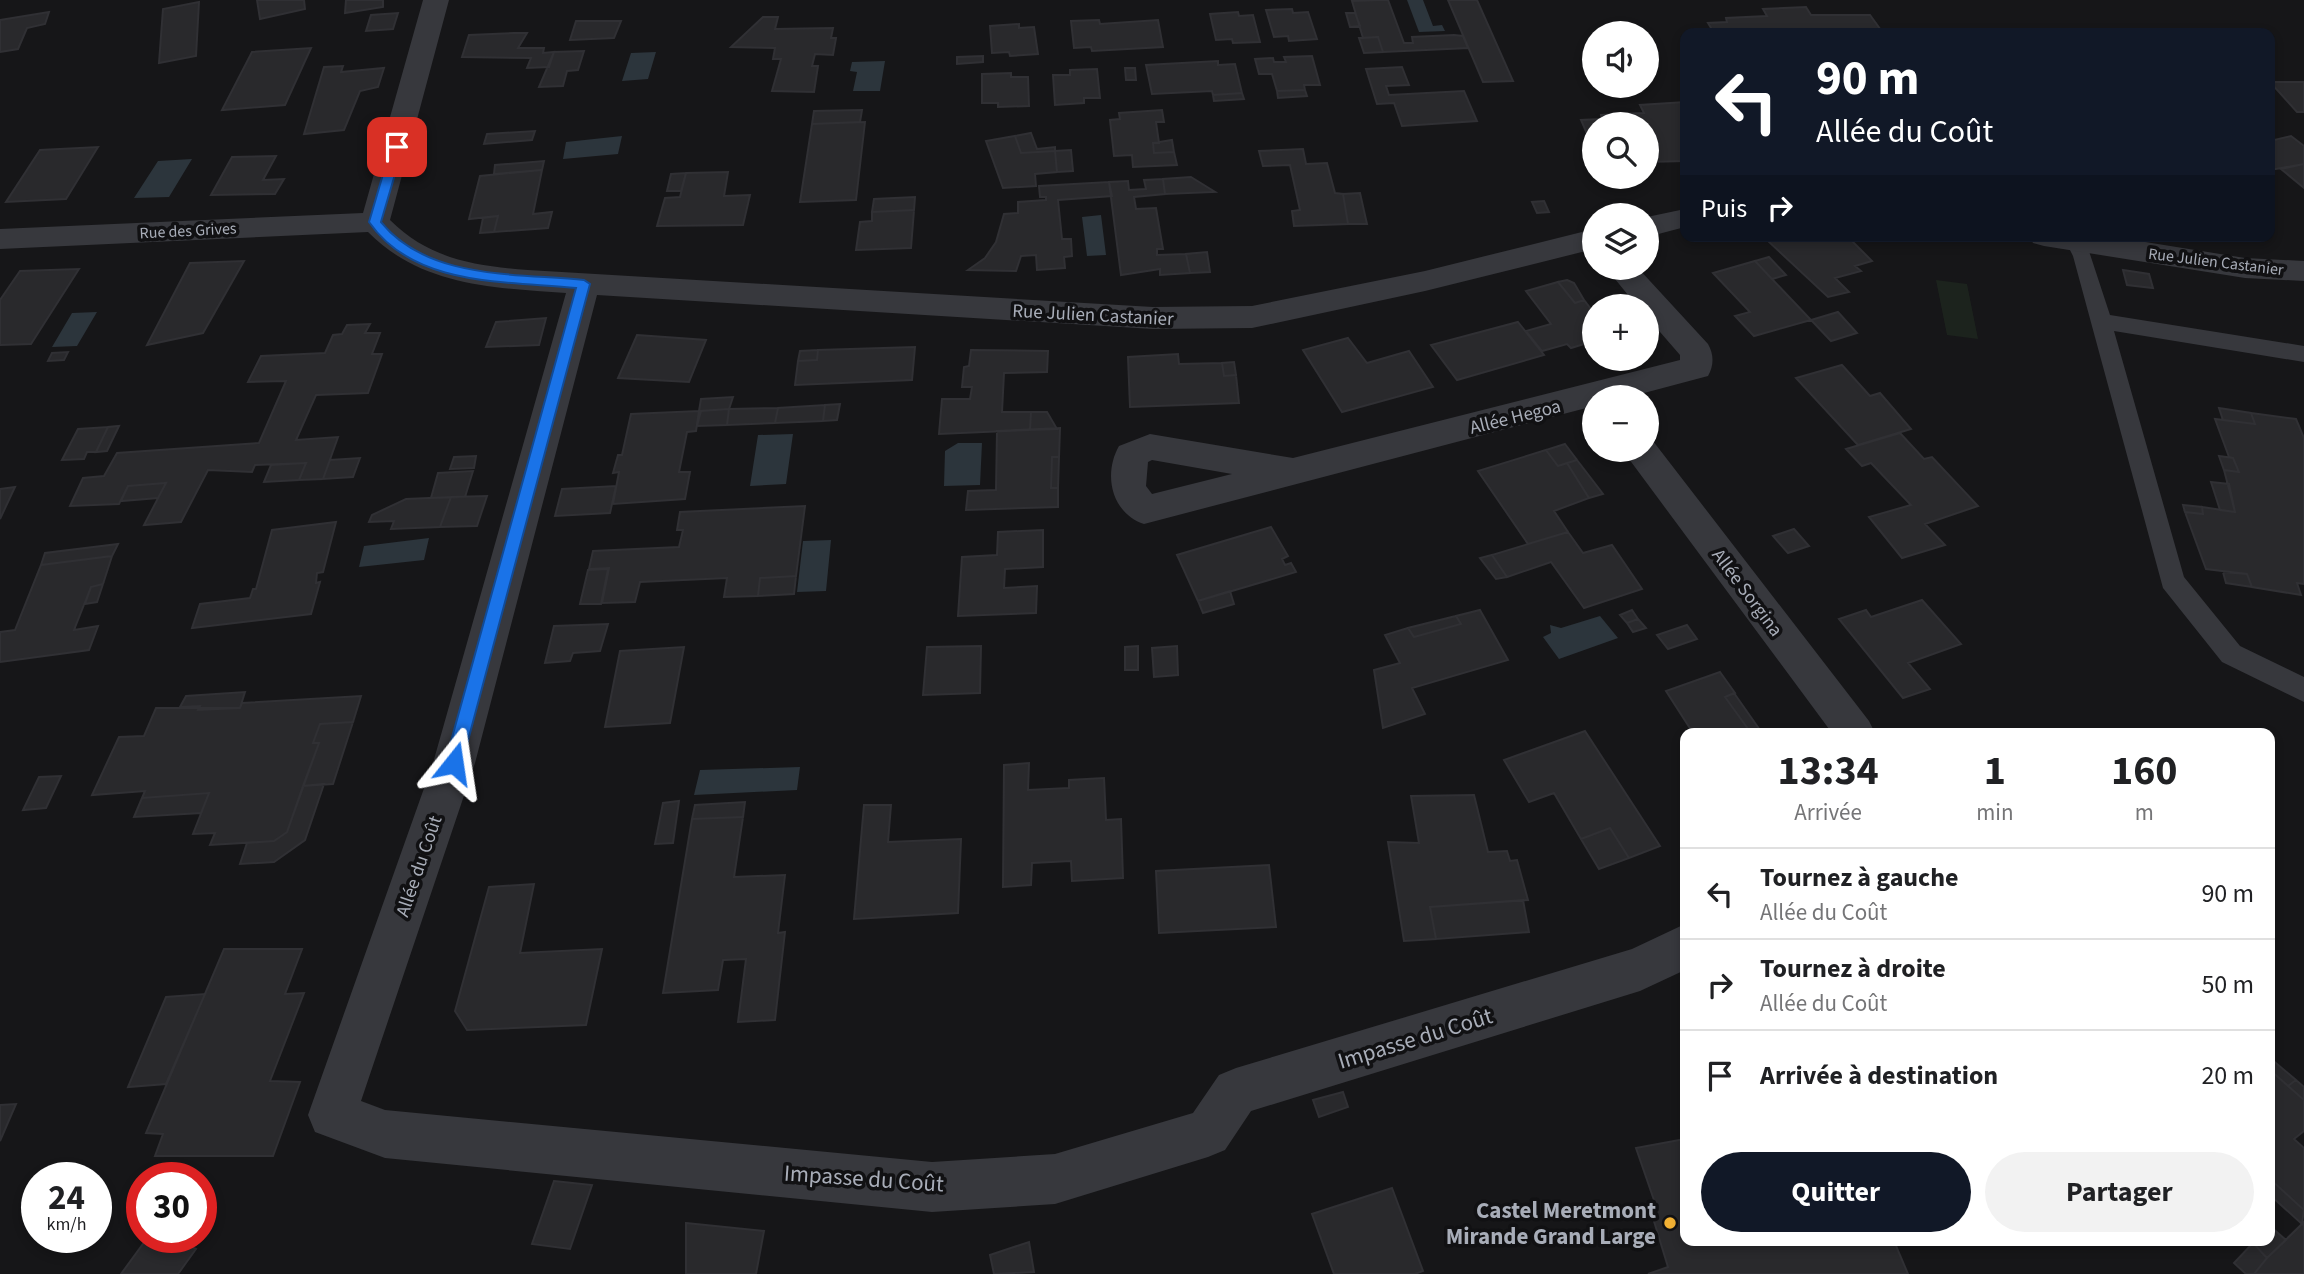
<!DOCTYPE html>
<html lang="fr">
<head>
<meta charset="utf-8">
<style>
	body { margin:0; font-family:"Source Sans 3",sans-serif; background:#f2f2f2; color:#202124; height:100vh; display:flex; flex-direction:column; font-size:26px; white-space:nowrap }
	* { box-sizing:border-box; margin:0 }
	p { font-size:23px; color:#757577 }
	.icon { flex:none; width:38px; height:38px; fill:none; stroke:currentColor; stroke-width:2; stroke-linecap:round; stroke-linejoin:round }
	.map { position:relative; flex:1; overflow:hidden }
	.panel { position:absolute; left:1680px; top:728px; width:595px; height:518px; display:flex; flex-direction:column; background:#fff; border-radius:14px; box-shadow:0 4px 10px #0003 }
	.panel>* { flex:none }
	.hud { position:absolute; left:1680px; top:28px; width:595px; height:214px; border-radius:14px; box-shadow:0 4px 10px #0003; background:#111827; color:#fff; overflow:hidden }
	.fabs { position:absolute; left:1582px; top:21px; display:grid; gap:14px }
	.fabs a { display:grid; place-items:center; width:77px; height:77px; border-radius:50%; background:#fff; box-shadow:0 4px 10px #0003; font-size:35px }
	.speed { position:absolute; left:21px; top:1162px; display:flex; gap:14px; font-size:35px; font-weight:700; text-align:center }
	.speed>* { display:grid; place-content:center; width:91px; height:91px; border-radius:50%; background:#fff; box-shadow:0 4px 10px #0003; line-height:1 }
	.speed small { font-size:18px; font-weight:400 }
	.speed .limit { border:10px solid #d22; background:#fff; color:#111 }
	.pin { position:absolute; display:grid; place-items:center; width:60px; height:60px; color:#fff; margin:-30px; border-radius:14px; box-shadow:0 4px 10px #0006 }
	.me { position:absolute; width:77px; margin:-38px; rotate:15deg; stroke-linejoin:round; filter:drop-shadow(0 0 5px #0008) }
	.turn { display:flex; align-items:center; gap:24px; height:147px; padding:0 21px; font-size:32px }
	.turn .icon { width:91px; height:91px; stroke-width:2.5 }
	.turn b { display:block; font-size:49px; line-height:60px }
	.then { display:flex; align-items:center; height:66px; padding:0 21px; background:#0003; gap:14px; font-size:26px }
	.eta { display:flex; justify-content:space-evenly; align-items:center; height:119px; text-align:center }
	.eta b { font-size:42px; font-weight:700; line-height:49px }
	.button { display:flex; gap:14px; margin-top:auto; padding:14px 21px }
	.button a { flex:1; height:80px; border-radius:42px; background:#111827; color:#fff; font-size:28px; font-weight:700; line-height:80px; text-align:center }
	.button a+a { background:#f2f2f2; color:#202124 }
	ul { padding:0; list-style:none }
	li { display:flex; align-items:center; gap:21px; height:91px; padding:0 21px; border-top:2px solid #e0e0e0 }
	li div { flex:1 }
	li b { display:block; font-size:26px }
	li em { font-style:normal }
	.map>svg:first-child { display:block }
</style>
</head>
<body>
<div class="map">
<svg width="2304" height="1274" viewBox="0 0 2304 1274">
	<rect width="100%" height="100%" fill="#161618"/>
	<path fill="#1c231d" d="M1936,280L1967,284L1978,339L1947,335Z"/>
	<path fill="#2c353c" d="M1407,0H1423L1433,26L1442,25L1445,31L1419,32Z
		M656,52L648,79L622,81L631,53Z
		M885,61L880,91H853L857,72L850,71L852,62Z
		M622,136L618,154L563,159L566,142Z
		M192,159L169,197L134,198L158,161Z
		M1101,215L1106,255L1087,256L1082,217Z
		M97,312L77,346L52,347L72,313Z
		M793,434L786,484L750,486L758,435Z
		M958,443H982L980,485L944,486L945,451Z
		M429,538L424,560L359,567L364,546Z
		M831,540L826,591L797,592L803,541Z
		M1600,616L1618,638L1559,659L1543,637L1551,633L1550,625L1561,628Z
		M800,767L797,790L694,795L700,770Z"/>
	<path fill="#29292c" stroke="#303034" stroke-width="2" d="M257,0H304L305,9L260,19Z
		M346,0H383V7L345,13Z
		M1380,0H1388L1404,43H1413L1412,37L1454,35L1463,36L1468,48L1383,52L1378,37L1363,38L1352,1Z
		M1448,0H1477L1513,81L1483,82Z
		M199,2L196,56L159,63L163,9Z
		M1806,7L1811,15H1870L1883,33H1714L1708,23L1727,22L1726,18L1767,16L1763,9Z
		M1292,9L1293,13L1308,12L1317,39L1289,41L1288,36L1274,37L1266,10Z
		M49,12L45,24L27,28L18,49L0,52V20Z
		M1238,12L1239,16L1253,15L1260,42L1233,43L1232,39L1216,40L1210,14Z
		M398,13L393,29L366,31L371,15Z
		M1346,13H1355L1360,26L1350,27Z
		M763,17H778L775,29L833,28L831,38H836L833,55L815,54L812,66H818L814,92L772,91L781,59H773L775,48L731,47Z
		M1099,20L1100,24L1158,20L1163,47L1092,51L1091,47L1074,48L1071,21Z
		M576,21H621L614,38L570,40Z
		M1019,24V28L1034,27L1038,54L1010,56L1009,52L992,53L990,26Z
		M514,33H527L518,48H544L543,53L554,52L549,67L527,68L531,58L462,57L469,35Z
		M1378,37L1383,52L1364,53L1359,38Z
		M311,48L285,105L222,110L252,52Z
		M584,51L578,70L567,71L563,86L539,87L554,52Z
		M983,56V62L957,64V57Z
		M1312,56L1320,85H1304L1305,90L1277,91L1272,74H1259L1255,59L1273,58L1274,62H1286L1284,57Z
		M1218,61V65L1235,64L1242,93L1213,95L1212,91L1152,94L1146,65Z
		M343,66L341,72L384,68L378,87L360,91L344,130L304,134L324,67Z
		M1402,67L1409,85L1386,86L1389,95L1464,91L1477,121L1402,126L1394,103L1377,104L1366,69Z
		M1125,68H1135L1136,80H1126Z
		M1097,69L1100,98H1084V103L1055,105L1053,75H1070V70Z
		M1011,73V77H1028L1029,106L998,107V103H982V74Z
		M2270,82H2304V112H2297Z
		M1305,90L1307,96L1278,98L1277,91Z
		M1242,93L1244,99L1214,101L1213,95Z
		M1685,102V161L1647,162V124H1594V150L1581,120L1602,119L1601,115L1644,113L1640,105Z
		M862,110L860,122L812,124L814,111Z
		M1162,110L1164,122H1156L1159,143H1153L1154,153L1174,152L1177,165L1133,167L1132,155L1114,156L1110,120L1120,119L1119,113Z
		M865,122L856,200L800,202L812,124Z
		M535,131L532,140L484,144L487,134Z
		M1031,133L1037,149L1055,147V151L1021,153L1015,136Z
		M1015,136L1021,153L1055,151L1057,172L1035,174L1036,186L1003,188L986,141Z
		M2291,136L2304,146V164L2270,170V141Z
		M1172,140L1174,152L1154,153L1153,143Z
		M98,147L66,199L6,202L40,150Z
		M1303,149L1306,164L1327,163L1335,193L1343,194L1348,224L1294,226L1292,211L1300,210L1290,165L1263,166L1259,151Z
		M1071,150L1073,171L1057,172L1055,151Z
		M276,156L263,180L284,179L275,194L211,195L232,157Z
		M544,161L542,170L494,174L495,165Z
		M2304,164V188L2281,169Z
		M542,170L533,214L552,212L548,228L494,232L498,216L469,219L480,176Z
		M728,172L724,196L750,195L743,225L657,226L665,198L680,197L686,173Z
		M686,173L681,191H667L671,174Z
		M1191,177L1215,192L1165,194L1163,179Z
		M1163,179L1165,194L1134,197L1136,209L1156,208L1163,249H1157V255L1186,254L1190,273L1160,275V269L1121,275L1109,182L1128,181L1129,190L1146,189L1144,180Z
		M1109,182L1112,196L1058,200L1062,239H1071L1072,256L1064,257L1065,268L1037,270L1036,255L1021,256L1016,271L968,270L985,258L996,242L1004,214L1018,213V202L1046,200V197H1040L1039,186Z
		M1360,193L1367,224H1348L1343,194Z
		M915,197L914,210L872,212L874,199Z
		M1544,201L1549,212L1537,213L1532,202Z
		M914,210L911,248L856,250L860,222L872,221V212Z
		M498,216L494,232L480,233L483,218Z
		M1786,236H1847L1872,261L1855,266L1861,271L1835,278L1849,292L1828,297L1768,241Z
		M1207,252L1210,272L1190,273L1186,254Z
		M1769,257L1786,275L1772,279L1755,261Z
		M244,261L203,333L147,345L190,263Z
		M1755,261L1772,279L1811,320L1754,336L1735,316L1750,312L1713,273Z
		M79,269L31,344L0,345V300L20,271Z
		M2123,270L2149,274L2153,288L2127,285Z
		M1567,280L1574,283L1584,300L1575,303L1558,282Z
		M1558,282L1575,303L1584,300L1594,313V341L1571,348L1567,344L1542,351L1526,331L1551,324L1526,291Z
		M1838,312L1857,333L1831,341L1811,320Z
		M546,318L539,345L486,347L496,322Z
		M1518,322L1544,355L1457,380L1431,345Z
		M370,324L365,333H380L372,354H382L368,393L316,395L296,440L338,437L323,479L299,480L306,463L255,465L252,472L208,470L181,522L144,525L166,483L128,486L119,504L70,506L83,478L104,476L117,453L259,443L286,381L248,382L261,356L325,353L333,335L342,334L347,325Z
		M637,335L706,340L689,382L618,378Z
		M1348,338L1367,363L1409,351L1433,387L1342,412L1303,350Z
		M915,347L912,380L795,385L798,361L817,360L818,350Z
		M818,350L817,360L798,361L800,351Z
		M971,350L1048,351L1047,372L1004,373L1002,412H1031L1030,430L939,434L942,399H970L972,387H962L964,367L969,366Z
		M68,352L64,360L48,361L52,353Z
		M1178,354L1179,364L1222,363L1224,376L1236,375L1239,403L1130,407L1128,357Z
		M1234,362L1236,375L1224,376L1222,363Z
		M1842,365L1870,396L1880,393L1911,429L1858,445L1796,378Z
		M733,397L729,409L699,411L701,399Z
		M840,404L837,420L823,421L825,405Z
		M825,405L823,421L775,423L778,408Z
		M778,408L775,423L727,425L729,409Z
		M2219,408L2251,413L2255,424L2223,420Z
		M729,409L727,425L697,426L701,411Z
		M699,411L696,431L687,432L679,472H690L685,499L613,504L619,472L613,473L618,455H622L631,414Z
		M1031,412H1047L1057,429L1030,430Z
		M2251,413L2296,419L2304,438V584L2297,583L2301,595L2252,587L2247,574L2206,569L2185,512L2203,514L2202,507L2235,512L2224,470L2239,472L2233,458L2229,457L2215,419L2255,424Z
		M119,426L107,451L96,452L108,427Z
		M108,427L96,452H87L84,459L62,460L78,429Z
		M1060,428L1059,457H1052L1051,488H1058V507L966,510L968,491L996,490L997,431Z
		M1900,433L1924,459L1932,457L1978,506L1925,524L1945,545L1902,558L1869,517L1911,505L1871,463L1862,466L1846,449Z
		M1565,444L1577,460L1558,466L1546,450Z
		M1546,450L1558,466L1567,463L1589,498L1554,511L1568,532L1528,544L1478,471Z
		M476,456L474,468L450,469L454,457Z
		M2219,456L2233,458L2239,472L2224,470Z
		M1052,457H1059L1058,488H1051Z
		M360,458L353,477L323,479L330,460Z
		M1577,460L1603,494L1589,498L1567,463Z
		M306,463L299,480L264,482L271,465Z
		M473,471L465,497L431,498L438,473Z
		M2211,482L2229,484L2235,512L2220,510Z
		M166,483L158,498L121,501L128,486Z
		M616,486L610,513L555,516L562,489Z
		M15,487L0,519V489Z
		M487,496L477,526L440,527L451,497Z
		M451,497L440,527L391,529L394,521L369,522L372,515L406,499Z
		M2183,505L2202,507L2203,514L2185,512Z
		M805,506L796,576L760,578L758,596L724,597L727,578L640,582L635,602L602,603L609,568L589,569L593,551L679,547L683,530H677L680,512Z
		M336,522L323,572L317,573L316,583L320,582L311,614L192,628L200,604L250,598L253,589H256L272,530Z
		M1271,527L1288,556L1282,559L1285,565L1291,563L1296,572L1198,601L1177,555Z
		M1794,529L1809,546L1788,553L1773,536Z
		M1043,530V567L1005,569L1004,588L1037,586L1036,613L958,616L962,557L997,555L998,532Z
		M1568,532L1583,553L1612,545L1642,589L1584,608L1551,562L1507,577L1492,555Z
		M118,544L112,556L41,565L45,553Z
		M1492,555L1507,577L1496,579L1480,558Z
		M112,556L103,584L91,587L74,630L98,626L89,650L0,662V632L15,630L41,565Z
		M608,569L601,604H580L588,570Z
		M2223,572L2247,574L2252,587L2226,583Z
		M796,576L794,594L758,596L760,578Z
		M103,584L97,602L85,604L91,587Z
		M1230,591L1234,604L1203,613L1198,601Z
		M1922,600L1961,644L1908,663L1930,689L1903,698L1839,619L1866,610L1871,617Z
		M1480,610L1508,660L1412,688L1425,714L1383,728L1374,670L1400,663L1385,635L1408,628L1414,637L1461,624L1456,616Z
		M1632,610L1638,619L1627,623L1620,615Z
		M1456,616L1461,624L1414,637L1408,628Z
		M1638,619L1646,628L1633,632L1627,623Z
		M608,624L600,651L573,653L570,661L545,663L554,626Z
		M1687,625L1697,639L1668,649L1657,635Z
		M981,646L980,693L923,695L927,647Z
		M1138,646V670H1125V647Z
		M1177,646L1178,675L1154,677L1152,648Z
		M684,647L670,723L605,727L620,651Z
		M1720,672L1735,693L1725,697L1751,733H1693L1666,691Z
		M245,692L240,708L198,710L200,706L180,707L186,696Z
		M1734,693L1762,733H1751L1725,697Z
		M361,696L353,722L320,724L313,743H319L287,832L274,841L210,845L215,833L193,834L209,793L142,798L145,791L92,795L119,737L144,736L156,708H240L242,703Z
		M353,722L333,784L303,786L319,743H313L320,724Z
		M1585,731L1660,846L1629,858L1610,828L1581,839L1554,793L1529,802L1504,760Z
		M1029,763L1028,790L1069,788V780L1104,778L1106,820L1121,819L1123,878L1072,881L1071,861L1032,863L1031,885L1003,887L1004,765Z
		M61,776L46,808L23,810L39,777Z
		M324,784L305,840L274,862L240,864L247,843L274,841L287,832L303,786Z
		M209,793L201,813L134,817L142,798Z
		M1474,795L1488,852L1507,851L1510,861L1517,860L1528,900L1430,907L1436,939L1404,941L1388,842L1419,843L1411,796Z
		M679,801L673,843L655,844L663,803Z
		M745,802L743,817L692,819L695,805Z
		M864,805H891L888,842L961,839L958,913L854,919Z
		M743,817L734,877L785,875L778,933L785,932L775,1020L738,1022L746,959L723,960L718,990L663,993L692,819Z
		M1610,828L1629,858L1599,869L1581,839Z
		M1269,865L1276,927L1159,933L1156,871Z
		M534,884L520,953L602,949L586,1025L467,1030L455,1011L489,887Z
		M1523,900L1529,932L1436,939L1430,907Z
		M224,949H302L285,994L304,993L270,1081L300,1082L273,1156H155L163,1134L146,1133Z
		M205,994L166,1084L128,1087L166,997Z
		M2270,1058L2296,1080L2288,1086L2270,1070Z
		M2270,1070L2304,1100V1131L2294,1139L2304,1148V1210L2270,1179Z
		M2296,1080L2304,1087V1100L2288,1086Z
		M1343,1092L1348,1107L1319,1117L1313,1100Z
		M16,1104L0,1141V1105Z
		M1685,1139V1241H1894L1908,1274H1648L1668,1267L1649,1205L1655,1203L1636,1148Z
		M2270,1179L2304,1210L2302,1224L2270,1195Z
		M554,1181L592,1185L570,1249L532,1244Z
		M1392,1188L1423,1271L1415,1274H1334L1312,1214Z
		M2304,1222V1274H2254L2267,1258Z
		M686,1223L764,1231L756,1274H686Z
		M2270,1226L2286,1240L2267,1258L2253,1243L2270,1241Z
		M148,1237H170L196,1249L178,1274H121Z
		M1029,1242L1034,1272L994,1274L990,1255Z
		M2253,1243L2267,1258L2254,1274H2246L2234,1263Z"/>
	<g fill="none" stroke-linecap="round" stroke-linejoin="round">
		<path fill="#37383d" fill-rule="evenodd" d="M2069,237H2083L2086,242L2110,315L2304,346V362L2114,331L2184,577L2240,646L2304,677V702L2222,662L2163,588L2073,256L2066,242Z"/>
		<path fill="#37383d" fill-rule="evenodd" d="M423,0H449L390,220C429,259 475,266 528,270L1153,307L1252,306L1425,271L1594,229V249L1425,291L1252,328L1153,329L597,295L475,763L361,1101L385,1110L932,1162L1055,1154L1193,1113L1219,1075L1236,1068L1632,949L1685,924V970L1640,991L1251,1111L1225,1150L1208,1157L1055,1204L932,1212L385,1158L315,1132L308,1115L433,763L566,293C494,288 421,286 368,232L0,249V229L363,213Z
			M1685,209V227L1647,237V217Z
			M2029,236H2108L2245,258L2304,261V281L2245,278L2044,246L2033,243Z
			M1606,268H1638L1708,344C1714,355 1714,365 1708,376L1629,397H1594V406L1144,524C1111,513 1103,474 1119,446L1150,434L1293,458L1680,360V355L1647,317V306H1637ZM1152,460L1232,474L1152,494L1146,486L1148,462Z
			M1647,439L1653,441L1869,721L1875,733H1832L1629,459L1624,450H1647Z"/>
	</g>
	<path fill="#1a73e8" stroke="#114b97" stroke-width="2" d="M397,143L403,147L381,222C428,280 516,273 584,280L590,284L462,763L454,771L445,763L576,288C506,281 414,287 369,222L391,147Z"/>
	<circle fill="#f2b134" stroke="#111113" stroke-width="2.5" cx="1670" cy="1223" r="7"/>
	<g text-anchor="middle" stroke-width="7" stroke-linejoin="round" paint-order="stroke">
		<g font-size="16" fill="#a8adb8" stroke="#111113">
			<text transform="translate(188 230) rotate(-3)" y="6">Rue des Grives</text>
			<text transform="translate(2216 261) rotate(7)" y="6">Rue Julien Castanier</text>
		</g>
		<g font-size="19" fill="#a8adb8" stroke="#111113">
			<text transform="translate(1093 314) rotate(3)" y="7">Rue Julien Castanier</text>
			<text transform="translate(1515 416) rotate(-14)" y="7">Allée Hegoa</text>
			<text transform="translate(1748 592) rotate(53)" y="7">Allée Sorgina</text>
			<text transform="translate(418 866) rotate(-71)" y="7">Allée du Coût</text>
		</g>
		<g font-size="23" fill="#a8adb8" stroke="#111113">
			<text transform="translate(1415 1038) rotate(-17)" y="8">Impasse du Coût</text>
			<text transform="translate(864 1178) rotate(4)" y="8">Impasse du Coût</text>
		</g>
		<g font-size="23" font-weight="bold" fill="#a8adb8" stroke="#111113" text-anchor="end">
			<text x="1656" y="1218">Castel Meretmont<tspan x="1656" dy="26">Mirande Grand Large</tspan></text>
		</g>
	</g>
</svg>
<div class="fabs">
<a><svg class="icon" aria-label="sound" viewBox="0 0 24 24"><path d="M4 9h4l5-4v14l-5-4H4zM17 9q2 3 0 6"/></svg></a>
<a><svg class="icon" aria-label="search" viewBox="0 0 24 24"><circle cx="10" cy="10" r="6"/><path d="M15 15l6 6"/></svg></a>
<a><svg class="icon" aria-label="layers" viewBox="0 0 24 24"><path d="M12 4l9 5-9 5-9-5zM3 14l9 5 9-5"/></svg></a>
<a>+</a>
<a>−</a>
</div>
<div class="speed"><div>24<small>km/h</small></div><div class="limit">30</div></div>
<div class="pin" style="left:397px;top:147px;background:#d93025"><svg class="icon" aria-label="arrive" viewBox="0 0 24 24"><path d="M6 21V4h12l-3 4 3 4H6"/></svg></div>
<svg class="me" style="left:454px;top:763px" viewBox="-20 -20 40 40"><path d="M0-17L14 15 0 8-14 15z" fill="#1a73e8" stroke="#fff" stroke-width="4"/></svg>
<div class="hud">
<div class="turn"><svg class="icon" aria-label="left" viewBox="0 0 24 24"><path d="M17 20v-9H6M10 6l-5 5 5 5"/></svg><div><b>90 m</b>Allée du Coût</div></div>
<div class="then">Puis<svg class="icon" aria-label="right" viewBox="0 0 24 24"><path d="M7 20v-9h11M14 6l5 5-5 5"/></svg></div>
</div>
<section class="panel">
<div class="eta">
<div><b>13:34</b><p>Arrivée</p></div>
<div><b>1</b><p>min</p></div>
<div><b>160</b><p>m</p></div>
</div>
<ul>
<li><svg class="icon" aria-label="left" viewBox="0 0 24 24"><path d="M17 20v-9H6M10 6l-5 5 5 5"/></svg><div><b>Tournez à gauche</b><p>Allée du Coût</p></div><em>90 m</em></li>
<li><svg class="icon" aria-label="right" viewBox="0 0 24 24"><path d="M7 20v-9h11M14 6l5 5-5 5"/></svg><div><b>Tournez à droite</b><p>Allée du Coût</p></div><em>50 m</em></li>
<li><svg class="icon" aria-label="arrive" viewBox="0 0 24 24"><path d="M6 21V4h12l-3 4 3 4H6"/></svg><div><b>Arrivée à destination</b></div><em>20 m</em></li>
</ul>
<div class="button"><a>Quitter</a><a>Partager</a></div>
</section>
</div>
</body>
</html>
